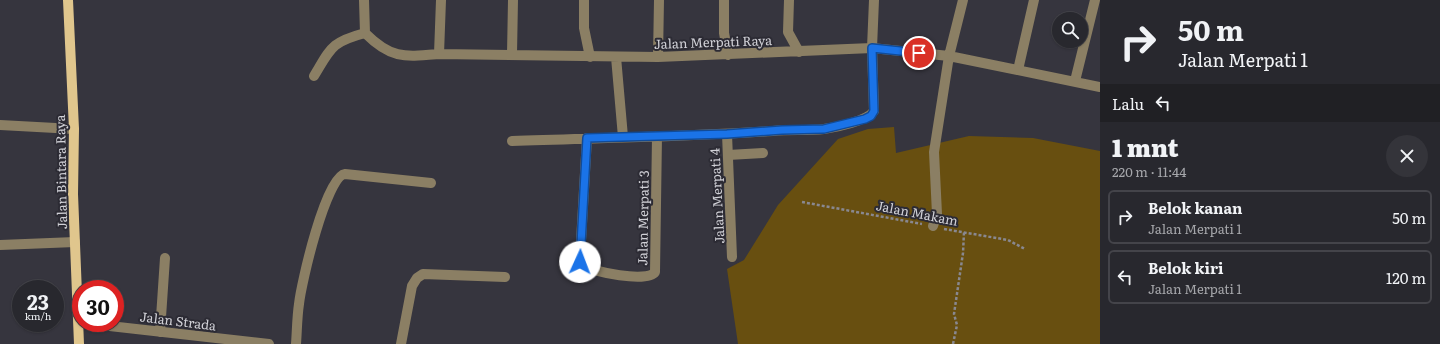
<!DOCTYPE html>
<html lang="id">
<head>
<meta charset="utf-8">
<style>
	body { margin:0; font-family:Literata,serif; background:#34343a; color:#f1f3f6; height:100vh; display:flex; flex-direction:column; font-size:15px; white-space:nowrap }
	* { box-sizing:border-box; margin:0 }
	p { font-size:13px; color:#a5a6aa }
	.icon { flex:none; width:22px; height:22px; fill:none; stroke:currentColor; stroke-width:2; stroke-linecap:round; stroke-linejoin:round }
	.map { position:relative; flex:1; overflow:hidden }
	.panel { display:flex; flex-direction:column; background:#28282e; width:340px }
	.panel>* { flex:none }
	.hud { background:#28282e; color:#f1f3f6; overflow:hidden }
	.tools { position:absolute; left:1052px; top:12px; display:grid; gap:8px }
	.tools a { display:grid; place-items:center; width:36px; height:36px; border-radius:50%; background:#28282e; box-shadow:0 1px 3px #0004,0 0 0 1px #44444a; font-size:20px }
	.speed { position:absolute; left:12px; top:280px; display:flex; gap:8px; font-size:20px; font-weight:700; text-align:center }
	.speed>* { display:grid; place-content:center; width:52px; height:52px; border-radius:50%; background:#28282e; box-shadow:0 1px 3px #0004,0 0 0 1px #44444a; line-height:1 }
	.speed small { font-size:10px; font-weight:400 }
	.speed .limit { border:6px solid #d22; background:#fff; color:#111 }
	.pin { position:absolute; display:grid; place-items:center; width:34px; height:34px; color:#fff; margin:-17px; border:2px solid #fff; border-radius:50%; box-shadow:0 1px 4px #0007 }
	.me { position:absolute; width:44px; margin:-22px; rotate:2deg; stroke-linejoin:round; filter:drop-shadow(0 0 3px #0008) }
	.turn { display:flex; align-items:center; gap:14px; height:84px; padding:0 12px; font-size:18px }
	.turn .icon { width:52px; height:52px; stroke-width:2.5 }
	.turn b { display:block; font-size:28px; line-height:34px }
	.then { display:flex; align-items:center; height:38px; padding:0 12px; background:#0003; gap:8px; font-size:15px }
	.round { display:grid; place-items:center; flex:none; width:42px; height:42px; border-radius:21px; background:#34343a }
	.overview { display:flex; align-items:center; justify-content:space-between; height:68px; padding:0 12px }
	h1 { font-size:24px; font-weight:800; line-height:30px }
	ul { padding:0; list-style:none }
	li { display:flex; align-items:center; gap:12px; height:54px; margin:0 8px 6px; padding:0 4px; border:2px solid #44444a; border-radius:6px }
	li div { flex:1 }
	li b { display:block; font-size:15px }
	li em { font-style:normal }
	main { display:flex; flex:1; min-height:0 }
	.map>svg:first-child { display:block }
</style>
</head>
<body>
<main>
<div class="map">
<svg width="1100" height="344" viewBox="0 0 1100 344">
	<rect width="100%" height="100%" fill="#36353e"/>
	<path fill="#684f10" d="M894,127L896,153L969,136L1033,138L1100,151V344H738L727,269L744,260L778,205L838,139L868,129Z"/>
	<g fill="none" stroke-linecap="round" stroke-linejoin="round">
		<path stroke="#898890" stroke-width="2.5" stroke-dasharray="3 2" stroke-linecap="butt" d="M802,202L922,224
			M944,229L1008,240L1025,249
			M953,344L957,325L954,314L963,253L964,232"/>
		<path stroke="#8b7f64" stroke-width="10" d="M364,0L365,33C391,59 404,57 439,54L658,57L872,48L949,56L1100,87
			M584,0V28L590,57
			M724,0V33L728,55
			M789,0L788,32L799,52
			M439,54L441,0
			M512,54L513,0
			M616,57L623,137
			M658,57L659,0
			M1018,70L1034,0
			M314,76C331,48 331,42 365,33
			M1075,81L1095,0
			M0,125L74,129
			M727,134L732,257
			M587,138L580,258L582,265C592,272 648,283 655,272L657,136
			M512,141C599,138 686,137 773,131C790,129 807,131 824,129C837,127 867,121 874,111L872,48L874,0
			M728,155L763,153
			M933,226L937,214L934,152L949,56L963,0
			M0,245L75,242
			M83,323L269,344
			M160,332L165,258
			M296,344C297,331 297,317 299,304C301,284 326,176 345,174L431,183
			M401,344L412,286L417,278L423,274L505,277"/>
		<path stroke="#e0c68d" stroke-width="10" d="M68,0L74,129L73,194L79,344"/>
	</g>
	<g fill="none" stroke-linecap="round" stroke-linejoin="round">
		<defs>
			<path id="route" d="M580,262L587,138L727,134L782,130L824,129L865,119L871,116L874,111L872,48L919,53"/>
		</defs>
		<use href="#route" stroke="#114b97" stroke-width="10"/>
		<use href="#route" stroke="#1a73e8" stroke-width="7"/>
	</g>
	<g text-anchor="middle" stroke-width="4" stroke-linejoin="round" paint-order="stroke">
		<g font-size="13" fill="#d1d1d7" stroke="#2c2b34">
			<text transform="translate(713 42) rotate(-2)" y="5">Jalan Merpati Raya</text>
			<text transform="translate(61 172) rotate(-91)" y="5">Jalan Bintara Raya</text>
			<text transform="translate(717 196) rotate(-93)" y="5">Jalan Merpati 4</text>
			<text transform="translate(917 213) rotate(11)" y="5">Jalan Makam</text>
			<text transform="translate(643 218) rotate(-89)" y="5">Jalan Merpati 3</text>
			<text transform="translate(178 321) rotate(7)" y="5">Jalan Strada</text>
		</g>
	</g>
</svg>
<div class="tools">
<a><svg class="icon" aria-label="search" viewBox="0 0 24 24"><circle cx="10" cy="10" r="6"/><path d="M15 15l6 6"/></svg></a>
</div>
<div class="speed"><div>23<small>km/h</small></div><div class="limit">30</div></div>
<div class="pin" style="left:919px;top:53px;background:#d93025"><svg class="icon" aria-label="arrive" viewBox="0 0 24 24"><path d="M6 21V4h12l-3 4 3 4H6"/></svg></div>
<svg class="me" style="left:580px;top:262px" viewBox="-20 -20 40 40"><circle r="19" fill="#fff"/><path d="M0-13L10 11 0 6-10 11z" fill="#1a73e8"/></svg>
</div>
<section class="panel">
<div class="hud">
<div class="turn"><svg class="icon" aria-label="right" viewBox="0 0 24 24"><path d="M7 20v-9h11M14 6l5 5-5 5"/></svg><div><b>50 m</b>Jalan Merpati 1</div></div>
<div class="then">Lalu<svg class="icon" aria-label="left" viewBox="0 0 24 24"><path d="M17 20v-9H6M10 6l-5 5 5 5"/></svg></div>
</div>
<div class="overview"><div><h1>1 mnt</h1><p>220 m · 11:44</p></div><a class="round"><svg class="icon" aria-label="close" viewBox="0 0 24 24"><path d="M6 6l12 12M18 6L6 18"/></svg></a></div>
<ul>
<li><svg class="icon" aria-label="right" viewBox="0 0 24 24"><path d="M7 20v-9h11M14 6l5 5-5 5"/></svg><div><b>Belok kanan</b><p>Jalan Merpati 1</p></div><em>50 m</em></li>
<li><svg class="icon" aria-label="left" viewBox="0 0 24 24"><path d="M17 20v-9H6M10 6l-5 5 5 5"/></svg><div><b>Belok kiri</b><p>Jalan Merpati 1</p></div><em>120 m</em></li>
</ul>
</section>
</main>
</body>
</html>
